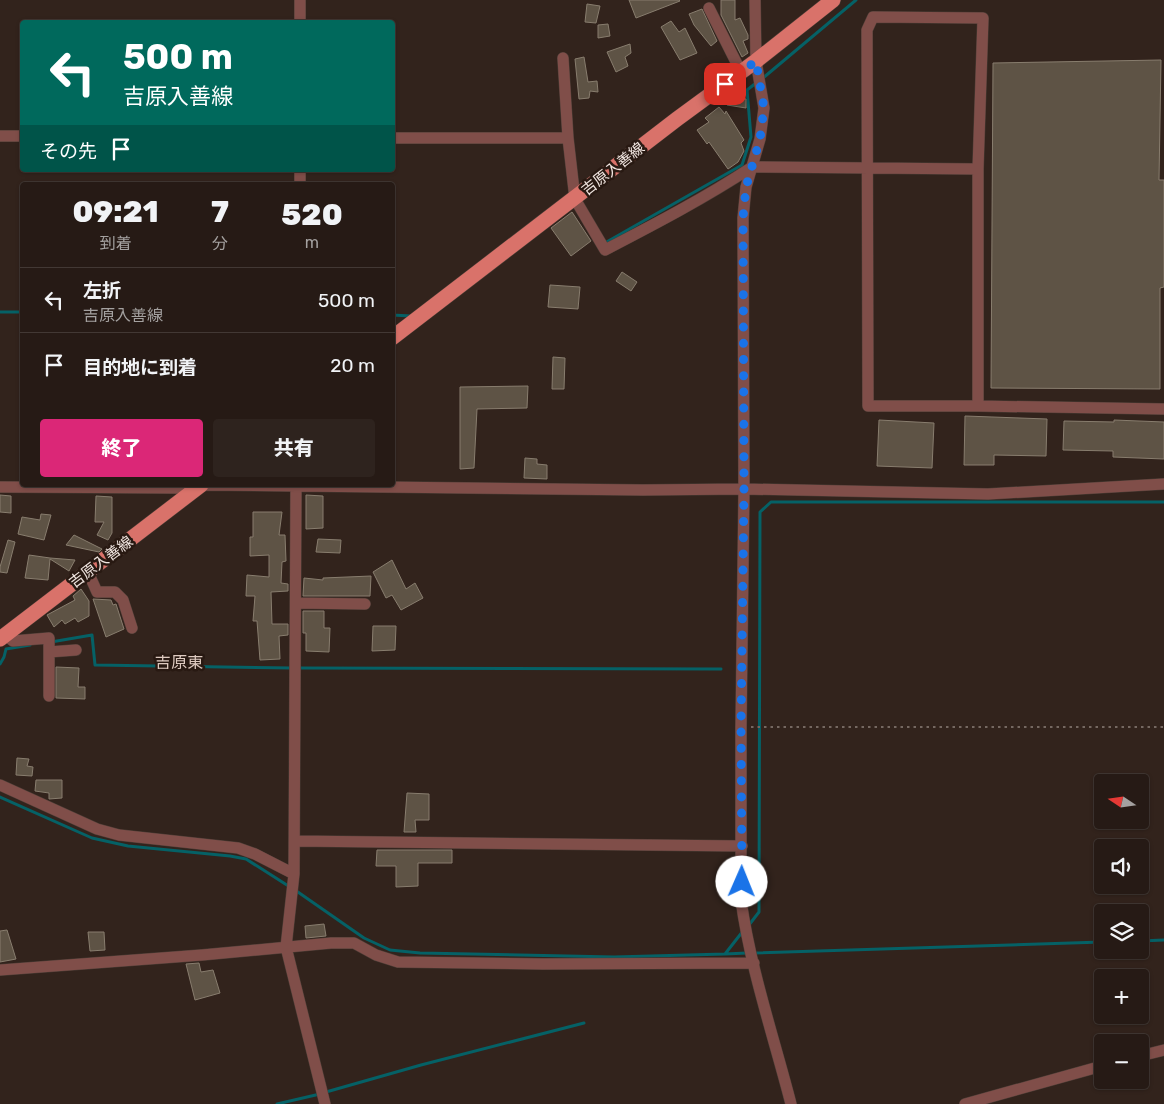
<!DOCTYPE html>
<html lang="ja">
<head>
<meta charset="utf-8">
<style>
	body { margin:0; font-family:Rubik,"Noto Sans JP",sans-serif; background:#2e231e; color:#f1f3f6; height:100vh; display:flex; flex-direction:column; font-size:19px; white-space:nowrap }
	* { box-sizing:border-box; margin:0 }
	p { font-size:16px; color:#a4a1a0 }
	.icon { flex:none; width:28px; height:28px; fill:none; stroke:currentColor; stroke-width:2; stroke-linecap:round; stroke-linejoin:round }
	.map { position:relative; flex:1; overflow:hidden }
	.drawer { position:absolute; left:20px; top:182px; width:375px; height:305px; display:flex; flex-direction:column; background:#261a15; border-radius:5px; box-shadow:0 1px 4px #0004,0 0 0 1px #423834 }
	.drawer>* { flex:none }
	.banner { position:absolute; left:20px; top:20px; width:375px; height:152px; border-radius:5px; box-shadow:0 1px 4px #0004,0 0 0 1px #423834; background:#00695c; color:#fff; overflow:hidden }
	.needle { width:32px; rotate:283deg }
	.buttons { position:absolute; left:1094px; top:774px; display:grid; gap:10px }
	.buttons a { display:grid; place-items:center; width:55px; height:55px; border-radius:5px; background:#261a15; box-shadow:0 1px 4px #0004,0 0 0 1px #423834; font-size:25px }
	.pin { position:absolute; display:grid; place-items:center; width:42px; height:42px; color:#fff; margin:-21px; border-radius:10px; box-shadow:0 2px 8px #0006 }
	.me { position:absolute; width:55px; margin:-28px; rotate:1deg; stroke-linejoin:round; filter:drop-shadow(0 0 4px #0008) }
	.turn { display:flex; align-items:center; gap:18px; height:105px; padding:0 20px; font-size:22px }
	.turn .icon { width:65px; height:65px; stroke-width:2.5 }
	.turn b { display:block; font-size:35px; line-height:42px }
	.then { display:flex; align-items:center; height:48px; padding:0 20px; background:#0003; gap:10px; font-size:19px }
	.eta { display:flex; justify-content:space-evenly; align-items:center; height:85px; text-align:center }
	.eta b { font-size:30px; font-weight:800; line-height:35px }
	.action { display:flex; gap:10px; margin-top:auto; padding:10px 20px }
	.action a { flex:1; height:58px; border-radius:5px; background:#db2777; color:#fff; font-size:20px; font-weight:800; line-height:58px; text-align:center }
	.action a+a { background:#2e231e; color:#f1f3f6 }
	ul { padding:0; list-style:none }
	li { display:flex; align-items:center; gap:15px; height:65px; padding:0 20px; border-top:1px solid #423834 }
	li div { flex:1 }
	li b { display:block; font-size:19px }
	li em { font-style:normal }
	.map>svg:first-child { display:block }
</style>
</head>
<body>
<div class="map">
<svg width="1164" height="1104" viewBox="0 0 1164 1104">
	<rect width="100%" height="100%" fill="#32231c"/>
	<g fill="none" stroke-linecap="round" stroke-linejoin="round">
		<path stroke="#056166" stroke-width="3" d="M763,78L856,0
			M603,244L742,165L751,137L747,90L756,83
			M0,312H22
			M392,315L411,316
			M51,642L92,635L95,665L292,668
			M0,664L4,657L6,649L30,645
			M299,668L721,669
			M0,797L92,838L128,846L230,856L246,859L290,887
			M295,890L364,938L390,950L420,953L614,957L725,954L743,931
			M749,925L759,912L760,512L771,502H1164
			M1140,941L1164,940
			M753,953L1102,942
			M725,954L747,953
			M326,1092L421,1065L584,1023
			M277,1104L320,1094"/>
	</g>
	<path fill="#5e5345" stroke="#887d6e" d="M629,0H679L680,1L636,18Z
		M721,0H735V20L740,18L748,35V39L743,41L748,53L742,57L721,15Z
		M587,4L600,6L596,23L585,22Z
		M702,9L717,41L711,46L694,25L689,14Z
		M671,21L679,32L685,28L697,53L680,60L661,27Z
		M608,24L610,36L598,38V25Z
		M630,44L631,53L625,57L628,66L616,72L607,52Z
		M584,57L588,82L597,81L598,92L590,91L589,98L579,99L575,59Z
		M1161,60L1159,180H1164V287L1160,288V389L991,388L993,63Z
		M730,96L746,99V108L727,105Z
		M719,107L725,114L726,111L744,140L741,143L744,151L738,162L728,169L709,142L707,144L697,130L709,122L705,118Z
		M572,212L591,241L571,256L551,228Z
		M622,272L637,282L631,291L616,281Z
		M550,285L580,287L578,309L548,307Z
		M553,357L565,358L564,389H552Z
		M528,386L527,408L477,409L474,468L460,469V387Z
		M965,416L1047,419L1046,456L994,455V465H964Z
		M879,420L934,423L932,468L877,466Z
		M1114,420L1164,422V459L1113,457V451L1063,450L1064,421L1114,422Z
		M525,458L537,459V464L547,465V479L524,478Z
		M0,495L11,496V513L0,512Z
		M306,495L323,496V528L306,529Z
		M96,496L112,497V533L108,540L97,535L104,522H95Z
		M253,512H282L279,535H285L286,561L282,562L281,583L288,584V591L271,592L272,624H288V635L279,636L280,659L260,660L257,621H253L255,596H246L247,575L269,577V555L250,556V537H253Z
		M41,514L51,515L44,540L18,534L22,517L40,520Z
		M74,535L102,549L99,552L66,545Z
		M318,539L341,540L340,553L316,552Z
		M8,540L15,542L7,573L0,572V567Z
		M29,555L50,558L75,560L69,571L50,559L48,580L25,578Z
		M392,560L406,589L415,583L423,598L401,610L392,595L386,598L373,572Z
		M371,576L370,596H303L304,578L323,580V578Z
		M81,589L89,601V616L78,622L75,618L65,624L62,620L54,627L47,615L75,600L73,596Z
		M93,599L111,600L113,605L116,604L124,629L106,637Z
		M303,611H324V628H330L329,652L306,651V633H303Z
		M373,626H396L395,650L372,651Z
		M56,667L79,668L78,687H85V699L56,698Z
		M17,758L29,759L27,766L33,767L32,776L16,775Z
		M36,780H62V798L49,799V793L35,791Z
		M407,793L429,794V820H415L416,832H404Z
		M377,850H452V863H418V886L396,887V866H376Z
		M324,924L326,936L306,938L305,926Z
		M7,930L16,959L0,962V931Z
		M88,932H104L105,950L90,951Z
		M199,963L201,972L213,970L220,993L195,1000L186,964Z"/>
	<g fill="none" stroke-linecap="round" stroke-linejoin="round">
		<defs>
			<path id="minor" d="M300,0V22
				M755,0L756,61L764,108L760,139L746,187L743,218L744,489L741,727V900C750,967 774,1038 791,1104
				M709,8L741,72
				M873,17L983,18L978,169V406H868L867,30Z
				M563,58L568,138
				M0,136H22
				M392,138H568L575,199L605,250C655,224 705,198 752,167L978,169
				M300,185V170
				M978,406L1164,409
				M296,485L294,874L286,947L325,1104
				M0,487L176,488L201,485L643,490L744,489L988,494L1164,484
				M88,572L97,592H115L123,600L132,628
				M296,603L365,604
				M5,635L13,641L49,638V652L76,650
				M49,652V696
				M0,785L97,829L119,835L238,848L255,854L294,874
				M295,841L742,846
				M0,970L202,955L331,943H354L376,955L398,962L543,964L754,963
				M1140,1056L1164,1050
				M965,1104L1102,1066"/>
			<path id="major" d="M392,338L677,119L756,61L833,0
				M0,639L201,485"/>
		</defs>
		<use href="#minor" stroke="#4d3e37" stroke-width="12"/>
		<use href="#major" stroke="#4d3e37" stroke-width="16"/>
		<path stroke="#756861" stroke-width="2" stroke-dasharray="2.5 4" stroke-linecap="butt" d="M751,727H1164"/>
		<use href="#minor" stroke="#804e49" stroke-width="11"/>
		<use href="#major" stroke="#d9726a" stroke-width="15"/>
	</g>
	<g fill="none" stroke-linecap="round" stroke-linejoin="round">
		<path stroke="#1a73e8" stroke-width="9" stroke-dasharray="0 16.2" d="M725,84L756,61L764,108L760,139L746,187L743,218L744,489L741,727L742,882"/>
	</g>
	<g text-anchor="middle" stroke-width="5" stroke-linejoin="round" paint-order="stroke">
		<g font-size="15" fill="#f0e5e0" stroke="#281912">
			<text transform="translate(613 169) rotate(-38)" y="5">吉原入善線</text>
			<text transform="translate(101 562) rotate(-37)" y="5">吉原入善線</text>
		</g>
		<g font-size="16" fill="#decac0" stroke="#281912">
			<text x="179" y="668">吉原東</text>
		</g>
	</g>
</svg>
<div class="buttons">
<a><svg class="needle" viewBox="-14 -14 28 28"><path d="M0-13l5 13h-10z" fill="#e53935"/><path d="M0 13l5-13h-10z" fill="#a4a1a0"/></svg></a>
<a><svg class="icon" aria-label="sound" viewBox="0 0 24 24"><path d="M4 9h4l5-4v14l-5-4H4zM17 9q2 3 0 6"/></svg></a>
<a><svg class="icon" aria-label="layers" viewBox="0 0 24 24"><path d="M12 4l9 5-9 5-9-5zM3 14l9 5 9-5"/></svg></a>
<a>+</a>
<a>−</a>
</div>
<div class="pin" style="left:725px;top:84px;background:#d93025"><svg class="icon" aria-label="arrive" viewBox="0 0 24 24"><path d="M6 21V4h12l-3 4 3 4H6"/></svg></div>
<svg class="me" style="left:742px;top:882px" viewBox="-20 -20 40 40"><circle r="19" fill="#fff"/><path d="M0-13L10 11 0 6-10 11z" fill="#1a73e8"/></svg>
<div class="banner">
<div class="turn"><svg class="icon" aria-label="left" viewBox="0 0 24 24"><path d="M17 20v-9H6M10 6l-5 5 5 5"/></svg><div><b>500 m</b>吉原入善線</div></div>
<div class="then">その先<svg class="icon" aria-label="arrive" viewBox="0 0 24 24"><path d="M6 21V4h12l-3 4 3 4H6"/></svg></div>
</div>
<section class="drawer">
<div class="eta">
<div><b>09:21</b><p>到着</p></div>
<div><b>7</b><p>分</p></div>
<div><b>520</b><p>m</p></div>
</div>
<ul>
<li><svg class="icon" aria-label="left" viewBox="0 0 24 24"><path d="M17 20v-9H6M10 6l-5 5 5 5"/></svg><div><b>左折</b><p>吉原入善線</p></div><em>500 m</em></li>
<li><svg class="icon" aria-label="arrive" viewBox="0 0 24 24"><path d="M6 21V4h12l-3 4 3 4H6"/></svg><div><b>目的地に到着</b></div><em>20 m</em></li>
</ul>
<div class="action"><a>終了</a><a>共有</a></div>
</section>
</div>
</body>
</html>
